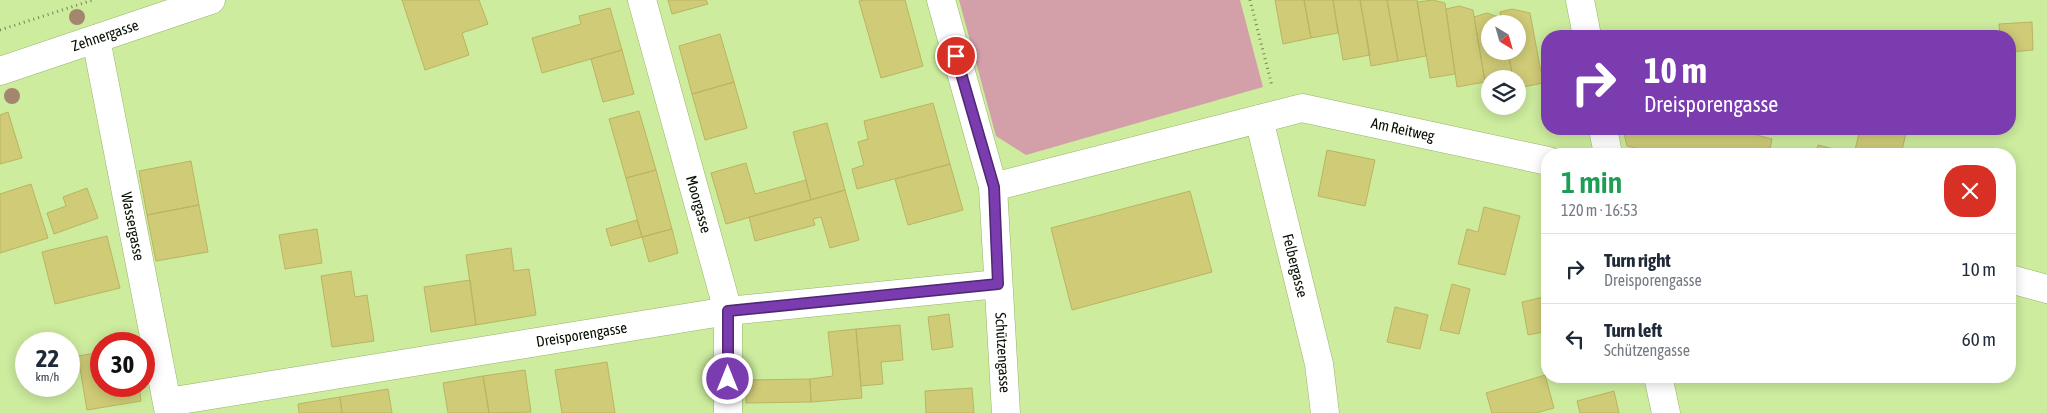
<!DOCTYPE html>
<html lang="en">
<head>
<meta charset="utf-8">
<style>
	body { margin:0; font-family:"Asap Condensed",sans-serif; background:#f6f6f7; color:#1f2937; height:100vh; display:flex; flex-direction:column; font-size:19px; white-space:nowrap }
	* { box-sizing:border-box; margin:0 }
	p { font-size:16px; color:#747a83 }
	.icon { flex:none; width:28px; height:28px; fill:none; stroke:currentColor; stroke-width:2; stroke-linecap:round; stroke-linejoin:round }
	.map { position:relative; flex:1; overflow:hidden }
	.side { position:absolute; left:1541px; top:148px; width:475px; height:235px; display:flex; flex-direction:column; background:#fff; border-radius:20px; box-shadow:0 2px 12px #0003 }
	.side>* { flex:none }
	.guide { position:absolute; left:1541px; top:30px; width:475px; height:105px; border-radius:20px; box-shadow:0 2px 12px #0003; background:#7b3cb0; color:#fff; overflow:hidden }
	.needle { width:32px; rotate:143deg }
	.fabs { position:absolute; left:1481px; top:15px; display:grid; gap:10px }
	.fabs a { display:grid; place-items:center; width:45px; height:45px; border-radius:50%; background:#fff; box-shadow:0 2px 12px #0003; font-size:25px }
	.speed { position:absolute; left:15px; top:332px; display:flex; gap:10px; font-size:25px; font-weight:700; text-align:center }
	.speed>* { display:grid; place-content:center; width:65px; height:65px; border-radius:50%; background:#fff; box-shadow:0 2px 12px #0003; line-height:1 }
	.speed small { font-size:12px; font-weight:400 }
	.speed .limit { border:8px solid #d22; background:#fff; color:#111 }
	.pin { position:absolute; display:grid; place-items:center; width:42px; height:42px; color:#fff; margin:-21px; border:2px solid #fff; border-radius:50%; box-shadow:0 1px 5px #0007 }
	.me { position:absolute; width:55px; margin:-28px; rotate:0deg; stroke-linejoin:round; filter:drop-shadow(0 0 4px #0008) }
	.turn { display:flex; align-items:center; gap:18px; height:105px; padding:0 20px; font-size:22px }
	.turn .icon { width:65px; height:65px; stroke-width:2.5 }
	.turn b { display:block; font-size:35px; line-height:42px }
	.round { display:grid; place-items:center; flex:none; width:52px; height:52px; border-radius:20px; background:#f6f6f7 }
	.head { display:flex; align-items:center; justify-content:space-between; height:85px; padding:0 20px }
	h1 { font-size:30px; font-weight:600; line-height:38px; color:#1e9e55 }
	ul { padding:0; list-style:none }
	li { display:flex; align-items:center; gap:15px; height:70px; padding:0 20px; border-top:1px solid #e0e1e3 }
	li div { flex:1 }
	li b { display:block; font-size:19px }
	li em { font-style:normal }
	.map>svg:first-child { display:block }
</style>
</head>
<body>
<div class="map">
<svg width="2047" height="413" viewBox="0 0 2047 413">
	<rect width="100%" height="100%" fill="#cdec9e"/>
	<path fill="#d3a0aa" d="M959,0H1240L1263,87L1026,155L996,136Z"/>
	<path fill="#cfcb77" stroke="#b9b561" d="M402,0H479L488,24L462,33L469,55L425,70Z
		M668,0H706L708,4L672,14Z
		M864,0H905L923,66L881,78L859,1Z
		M1275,0H1304L1311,38L1283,44Z
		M1304,0H1333L1338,33L1311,38Z
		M1333,0H1360L1370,55L1343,60Z
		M1360,0H1387L1398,61L1371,66Z
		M1387,0H1417L1426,56L1398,61Z
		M1433,0L1445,3L1455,74L1430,78L1417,2Z
		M1459,6L1473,10L1485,82L1457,87L1446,9Z
		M610,8L622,50L542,73L532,38L581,24L579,16Z
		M1512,9L1530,13L1543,83L1518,88V79H1513L1508,51H1518V24H1502L1500,12Z
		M1487,13L1501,18L1502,24H1490V51H1508L1513,79H1490V93H1487L1474,17Z
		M2032,22L2033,50L2010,52V36H2000L1999,24Z
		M720,34L734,82L692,94L679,46Z
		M622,50L634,94L603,102L591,59Z
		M734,82L747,128L705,140L692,94Z
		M933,103L950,164L857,189L852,169L864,165L858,142L868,139L864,121Z
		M639,111L656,170L626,178L609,119Z
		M8,112L22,158L0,164V115Z
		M827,123L845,190L811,200L793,132Z
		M1623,129H1733L1772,139L1769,154H1660L1627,146Z
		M1860,129H1907L1901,154H1854Z
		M1818,145L1854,154H1816Z
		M1327,150L1375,160L1365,206L1318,196Z
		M191,161L199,205L147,215L139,171Z
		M746,163L755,194L806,180L811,200L726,224L711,173Z
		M950,164L963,210L908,225L895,179Z
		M656,170L672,229L642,237L626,178Z
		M31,184L48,238L0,253V194Z
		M87,188L98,218L54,234L47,213L66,206L63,197Z
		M845,190L859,240L830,248L821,217L813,219L815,225L755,241L749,217Z
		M1190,191L1212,272L1072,310L1051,228Z
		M199,205L208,252L156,261L147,215Z
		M1484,207L1520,216L1505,275L1458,264L1467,229L1478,232Z
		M637,220L642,237L611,246L606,229Z
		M317,229L322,263L285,269L279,235Z
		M672,229L678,253L649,262L642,237Z
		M107,236L120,288L55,304L42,252Z
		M511,248L514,271L529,269L536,315L476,325L466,255Z
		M351,271L355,297L367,295L374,341L332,347L321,276Z
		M470,280L476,325L431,332L424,287Z
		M1452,284L1470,289L1459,334L1440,330Z
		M1548,296V331L1528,335L1522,302Z
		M1395,307L1428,315L1420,349L1387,342Z
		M949,314L953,347L932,350L928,317Z
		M900,325L903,360L881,362L883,384L861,386L856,329Z
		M856,329L862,398L811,402L810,379L833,376L828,332Z
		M101,352V386H139L141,401L87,410L78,356Z
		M607,362L615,413H562L555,370Z
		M525,370L531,412L489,413L483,376Z
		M1545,375L1554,408L1536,413H1492L1486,393Z
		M483,376L489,413H448L443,383Z
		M810,379L811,402L746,403V380Z
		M972,388L974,413H926L925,391Z
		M388,389L392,413H342L340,397Z
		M1614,391L1619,413H1580L1577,401Z
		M340,397L342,413H299L298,404Z"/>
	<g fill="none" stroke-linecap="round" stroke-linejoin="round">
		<defs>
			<g id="minor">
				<path id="s1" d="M642,0L728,311V413"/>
				<path id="s2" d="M941,0L993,187L1006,413"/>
				<path d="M1580,0L1587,36"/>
				<path id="s3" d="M96,39L169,413"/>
				<path id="s4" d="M0,71L211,0"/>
				<path id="s5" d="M1259,119L1319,364L1325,413"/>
				<path d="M1603,129L1608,154"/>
				<path id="s6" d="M993,187L1302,108L1548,161"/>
				<path d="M2010,279L2047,289"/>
				<path d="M1658,376L1666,413"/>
				<path id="s7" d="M168,402L728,311L998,284"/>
			</g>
		</defs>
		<use href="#minor" stroke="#97b368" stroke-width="29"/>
		<path stroke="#718655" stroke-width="3" stroke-dasharray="1 4" stroke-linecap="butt" d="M1250,0L1272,86
			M0,30L93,0"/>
		<use href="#minor" stroke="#fff" stroke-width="28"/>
	</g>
	<g fill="#a4866f">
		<circle cx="77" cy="17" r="8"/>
		<circle cx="12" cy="96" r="8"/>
	</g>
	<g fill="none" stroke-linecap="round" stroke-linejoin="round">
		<defs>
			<path id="route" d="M728,379V311L998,284L994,187L956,56"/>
		</defs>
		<use href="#route" stroke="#502772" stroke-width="12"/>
		<use href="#route" stroke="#7b3cb0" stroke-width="9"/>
	</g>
	<g text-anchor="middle" stroke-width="5" stroke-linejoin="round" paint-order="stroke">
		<g font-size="15" fill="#060f00" stroke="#daf9ab">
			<text dy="5" stroke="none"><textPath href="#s4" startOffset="111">Zehnergasse</textPath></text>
			<text dy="5" stroke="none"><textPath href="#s6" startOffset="422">Am Reitweg</textPath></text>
			<text dy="5" stroke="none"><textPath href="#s1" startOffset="212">Moorgasse</textPath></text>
			<text dy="5" stroke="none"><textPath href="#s3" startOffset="191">Wassergasse</textPath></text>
			<text dy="5" stroke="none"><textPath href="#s5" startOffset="151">Felbergasse</textPath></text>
			<text dy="5" stroke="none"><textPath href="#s7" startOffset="419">Dreisporengasse</textPath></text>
			<text dy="5" stroke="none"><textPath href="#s2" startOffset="360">Schützengasse</textPath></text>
		</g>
	</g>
</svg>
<div class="fabs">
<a><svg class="needle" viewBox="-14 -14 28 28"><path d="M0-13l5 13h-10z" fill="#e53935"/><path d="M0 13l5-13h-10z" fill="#747a83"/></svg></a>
<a><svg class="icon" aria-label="layers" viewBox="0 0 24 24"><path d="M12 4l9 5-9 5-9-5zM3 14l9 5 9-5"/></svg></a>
</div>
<div class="speed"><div>22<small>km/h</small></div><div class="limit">30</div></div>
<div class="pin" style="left:956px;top:56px;background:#d93025"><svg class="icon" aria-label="arrive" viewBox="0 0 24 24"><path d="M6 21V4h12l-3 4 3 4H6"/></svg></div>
<svg class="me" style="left:728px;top:379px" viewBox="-20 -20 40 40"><circle r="17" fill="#7b3cb0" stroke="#fff" stroke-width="3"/><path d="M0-11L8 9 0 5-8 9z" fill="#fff"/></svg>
<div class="guide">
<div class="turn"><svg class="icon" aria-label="right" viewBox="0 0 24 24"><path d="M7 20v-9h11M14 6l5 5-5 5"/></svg><div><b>10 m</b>Dreisporengasse</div></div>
</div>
<section class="side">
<div class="head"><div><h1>1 min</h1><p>120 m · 16:53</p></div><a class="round" style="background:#d93025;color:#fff"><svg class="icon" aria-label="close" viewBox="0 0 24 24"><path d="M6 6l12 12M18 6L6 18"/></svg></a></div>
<ul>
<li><svg class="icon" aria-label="right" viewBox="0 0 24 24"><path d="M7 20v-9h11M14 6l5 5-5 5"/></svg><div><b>Turn right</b><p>Dreisporengasse</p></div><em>10 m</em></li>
<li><svg class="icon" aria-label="left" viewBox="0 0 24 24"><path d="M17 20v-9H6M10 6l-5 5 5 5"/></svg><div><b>Turn left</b><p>Schützengasse</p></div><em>60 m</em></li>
</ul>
</section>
</div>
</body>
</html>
